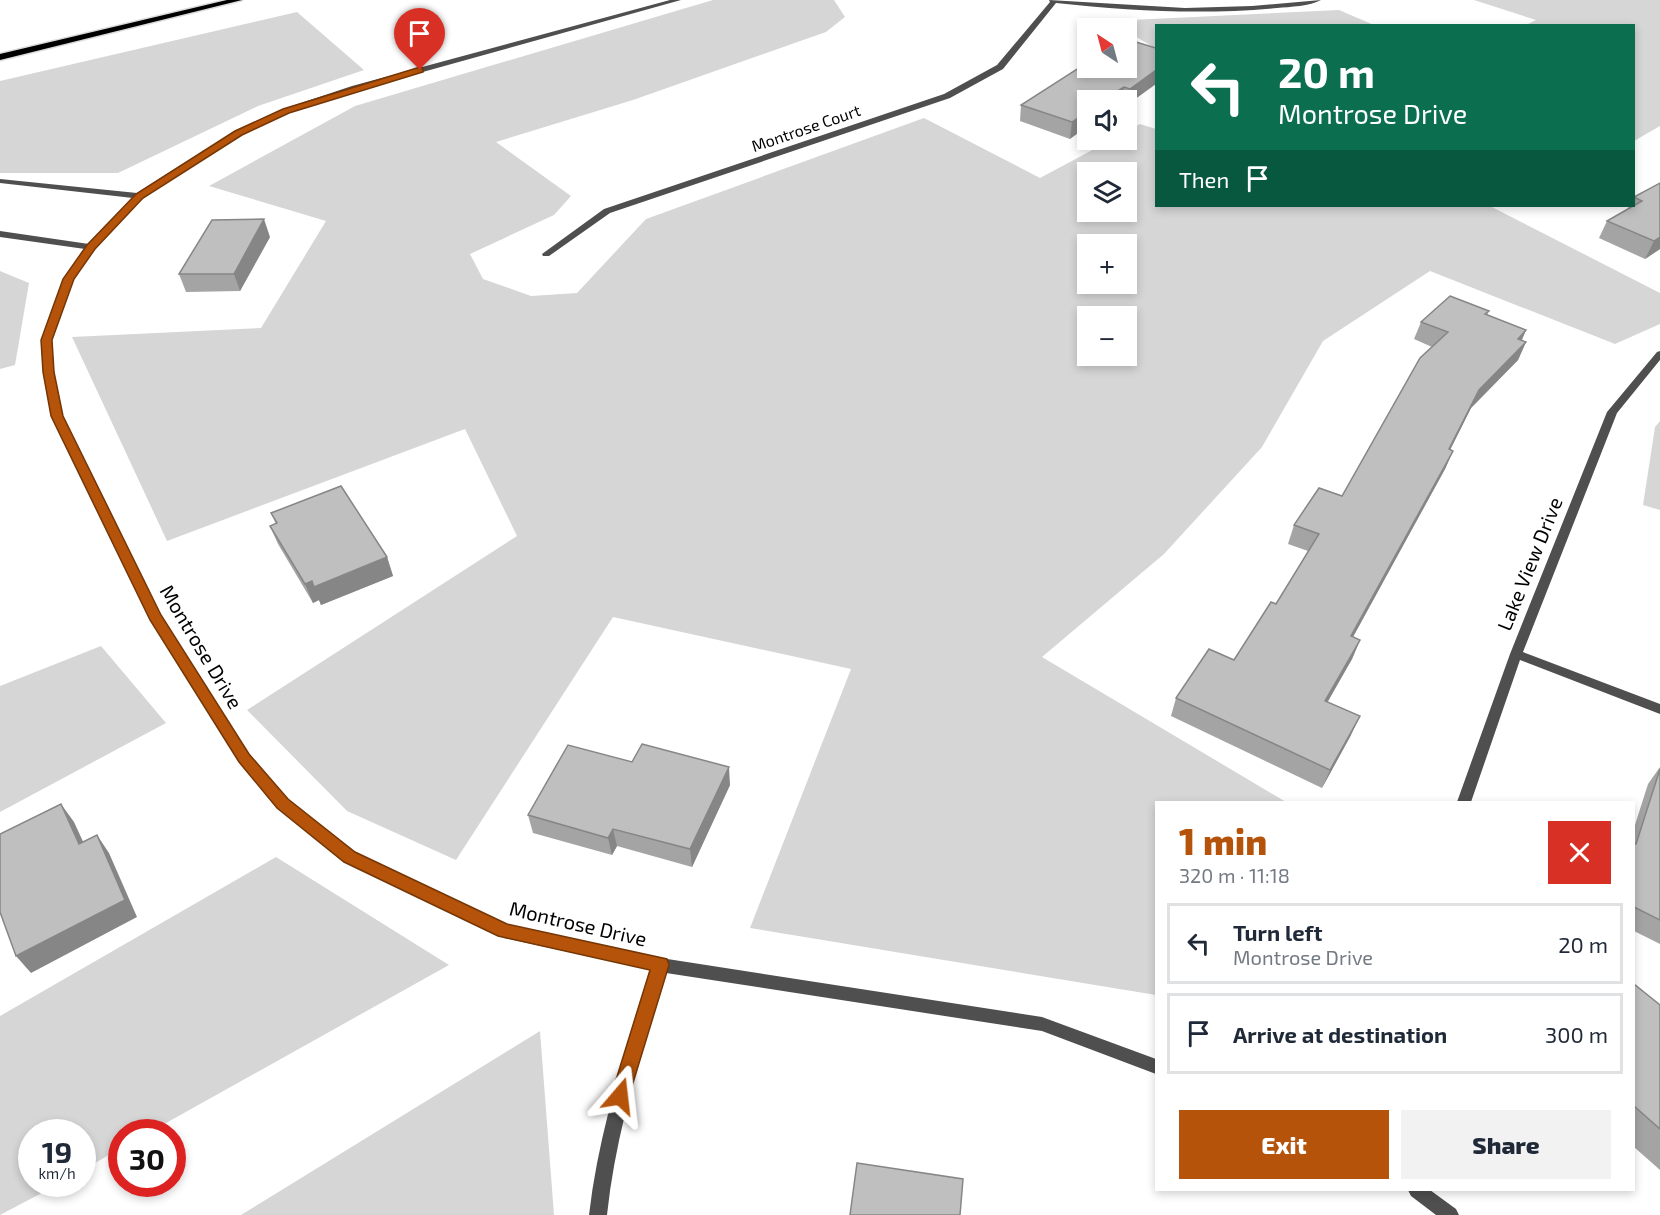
<!DOCTYPE html>
<html lang="en">
<head>
<meta charset="utf-8">
<style>
	body { margin:0; font-family:"Exo 2",sans-serif; background:#f2f2f3; color:#1f2937; height:100vh; display:flex; flex-direction:column; font-size:22px; white-space:nowrap }
	* { box-sizing:border-box; margin:0 }
	p { font-size:20px; color:#747a83 }
	.icon { flex:none; width:33px; height:33px; fill:none; stroke:currentColor; stroke-width:2; stroke-linecap:round; stroke-linejoin:round }
	.map { position:relative; flex:1; overflow:hidden }
	.details { position:absolute; left:1155px; top:801px; width:480px; height:390px; display:flex; flex-direction:column; background:#fff; border-radius:0px; box-shadow:0 3px 9px #0003 }
	.details>* { flex:none }
	.guide { position:absolute; left:1155px; top:24px; width:480px; height:183px; border-radius:0px; box-shadow:0 3px 9px #0003; background:#0b6e4f; color:#fff; overflow:hidden }
	.needle { width:39px; rotate:324deg }
	.controls { position:absolute; left:1077px; top:18px; display:grid; gap:12px }
	.controls a { display:grid; place-items:center; width:60px; height:60px; border-radius:0px; background:#fff; box-shadow:0 3px 9px #0003; font-size:30px }
	.speed { position:absolute; left:18px; top:1119px; display:flex; gap:12px; font-size:30px; font-weight:700; text-align:center }
	.speed>* { display:grid; place-content:center; width:78px; height:78px; border-radius:50%; background:#fff; box-shadow:0 3px 9px #0003; line-height:1 }
	.speed small { font-size:15px; font-weight:400 }
	.speed .limit { border:9px solid #d22; background:#fff; color:#111 }
	.pin { position:absolute; display:grid; place-items:center; width:51px; height:51px; color:#fff; margin:-62px -26px; border-radius:50% 50% 50% 0; rotate:-45deg; box-shadow:0 0 6px #0007 }
	.pin .icon { rotate:45deg }
	.me { position:absolute; width:66px; margin:-33px; rotate:17deg; stroke-linejoin:round; filter:drop-shadow(0 0 4px #0008) }
	.turn { display:flex; align-items:center; gap:21px; height:126px; padding:0 24px; font-size:27px }
	.turn .icon { width:78px; height:78px; stroke-width:2.5 }
	.turn b { display:block; font-size:42px; line-height:51px }
	.then { display:flex; align-items:center; height:57px; padding:0 24px; background:#0003; gap:12px; font-size:22px }
	.round { display:grid; place-items:center; flex:none; width:63px; height:63px; border-radius:0px; background:#f2f2f3 }
	.headline { display:flex; align-items:center; justify-content:space-between; height:102px; padding:0 24px }
	h1 { font-size:36px; font-weight:800; line-height:45px; color:#b45309 }
	.action { display:flex; gap:12px; margin-top:auto; padding:12px 24px }
	.action a { flex:1; height:69px; border-radius:0px; background:#b45309; color:#fff; font-size:24px; font-weight:800; line-height:69px; text-align:center }
	.action a+a { background:#f2f2f3; color:#1f2937 }
	ul { padding:0; list-style:none }
	li { display:flex; align-items:center; gap:18px; height:81px; margin:0 12px 9px; padding:0 12px; border:3px solid #e0e1e3; border-radius:0px }
	li div { flex:1 }
	li b { display:block; font-size:22px }
	li em { font-style:normal }
	.map>svg:first-child { display:block }
</style>
</head>
<body>
<div class="map">
<svg width="1660" height="1215" viewBox="0 0 1660 1215">
	<rect width="100%" height="100%" fill="#fff"/>
	<path fill="#d6d6d6" fill-rule="evenodd" d="M713,0H834L845,17L826,32L633,100L496,142L571,196L554,215L470,254L483,279L531,296L577,293L646,219L924,118L1040,178L1111,140H1126L1127,131L1140,124L1156,129V206H1490L1660,293V324L1615,344L1430,271L1323,341L1262,447L1164,554L1042,657L1286,802H1156V995L750,928L851,669L613,617L456,860L347,811L247,710L517,536L465,429L167,541L72,337L261,328L326,221L209,186L355,106ZM1088,172H1126V212H1088ZM1126,244V284H1088V244ZM1126,316V356H1088V316Z
		M1474,0H1660V126L1634,141V26L1526,25L1536,20Z
		M1339,10L1374,25L1156,26V49L1127,31L1126,28L1110,21Z
		M297,12L364,70L258,106L118,173H0V81Z
		M0,271L29,283L15,365L0,369Z
		M1660,421V510L1643,505L1655,427Z
		M101,646L166,723L0,812V686Z
		M276,857L449,965L150,1132H122L121,1148L83,1170L82,1132H32V1184H59L0,1215V1016Z
		M540,1031L554,1215H241Z"/>
	<g fill="none" stroke-linecap="round" stroke-linejoin="round">
		<defs>
			<path id="primary" d="M227,0H242L0,60V54Z"/>
		</defs>
		<use href="#primary" stroke="#dbdbdb" stroke-width="3"/>
		<path fill="#4f4f4f" fill-rule="evenodd" d="M670,0H681L358,90L289,113L241,135L142,198L94,249L74,279L52,340L54,372L62,416L160,616L249,754L288,799L354,853L506,925L661,958L1042,1017L1156,1059V1074L1042,1031L666,973C641,1053 616,1131 607,1215H589C599,1130 625,1051 652,970L504,938L344,861L278,807L239,762L149,617L52,416L44,372L42,340L64,279L85,249L0,237V231L89,244L133,198L0,183V179L137,193L235,131L283,109L352,86Z
			M1049,0L1185,8L1252,6L1321,0C1310,6 1290,7 1277,8C1203,15 1130,11 1056,3L1003,69L950,98L610,213L549,256H543L542,254L604,209L944,94L997,65L1050,2Z
			M1660,351V360L1617,413L1523,652L1660,704V714L1520,660L1471,802H1457L1510,654L1607,412L1657,352Z
			M1408,1190H1430L1456,1209L1459,1215H1436L1411,1196Z"/>
		<use href="#primary" fill="#000" fill-rule="evenodd"/>
	</g>
	<path fill="#a4a4a4" d="M1156,48L1127,105H1126V100H1088L1070,139L1020,121L1021,105Z
		M1660,183V249L1645,259L1599,238L1607,221L1627,210L1629,206H1634V197Z
		M270,237L240,291L186,292L179,274Z
		M1489,311L1487,315L1526,330L1522,340L1526,342L1518,360L1471,408L1450,450L1453,451L1445,469L1353,637L1360,640L1352,659L1327,702L1351,735L1322,788L1171,716L1176,698L1234,660L1276,604L1308,551L1288,544L1294,525L1342,496L1432,347L1414,339L1421,322Z
		M271,513L387,557L393,576L321,605L319,600L313,603L278,544L270,526L276,524Z
		M632,762L730,785L692,867L617,846L612,855L533,833L528,815Z
		M1660,767V944L1634,931V828L1648,784Z
		M1634,984L1660,1005V1170L1634,1147Z"/>
	<path fill="#868686" d="M1156,70V84L1127,105L1130,89Z
		M1124,87L1122,100H1103Z
		M1088,111V126L1070,139L1072,122Z
		M264,219L270,237L240,291L234,274Z
		M1660,237V249L1645,259L1654,241Z
		M1526,330L1518,348V339Z
		M1526,342L1518,360L1471,408L1441,468L1449,449L1479,390Z
		M1453,451L1445,469L1343,655L1351,636Z
		M387,557L393,576L321,605L314,587Z
		M312,581L319,600L313,603L305,584Z
		M1360,640L1352,659L1318,719L1325,701Z
		M1360,716L1351,735L1322,788L1330,770Z
		M729,767L730,785L692,867L690,849Z
		M61,804L74,822L92,861L79,844Z
		M613,829L617,846L612,855L608,838Z
		M97,835L109,853L137,917L31,973L16,956Z"/>
	<path fill="#bfbfbf" stroke="#868686" stroke-width="1.5" d="M1126,39L1156,48V70L1130,89L1124,87L1103,100H1088V111L1072,122L1021,105L1088,62V68H1126Z
		M1660,183V237L1654,241L1607,221L1642,201L1634,197Z
		M264,219L234,274H179L212,220Z
		M1450,296L1489,311L1485,314L1526,330L1518,339L1526,342L1479,390L1449,449L1453,451L1351,636L1360,640L1325,701L1360,716L1330,770L1176,698L1209,649L1234,660L1271,602L1276,604L1319,534L1294,525L1319,488L1342,496L1420,358L1448,332L1421,322Z
		M341,486L387,557L314,587L312,581L305,584L270,526L277,523L271,513Z
		M642,744L729,767L690,849L613,829L608,838L528,815L568,745L632,762Z
		M1660,769V920L1634,907V843L1636,844Z
		M61,804L79,844L97,835L125,900L16,956L0,912V834Z
		M1634,984L1660,1005V1129L1634,1106Z
		M857,1163L963,1179L960,1215H850Z"/>
	<path fill="#b45309" stroke="#753606" stroke-width="1.5" d="M420,67L423,68V72L289,113L242,135L143,198L95,249L74,279L52,340L54,372L63,416L161,615L249,754L288,799L355,852L507,924L667,959L669,965L629,1096L626,1102L620,1105L613,1102L611,1096L650,970L498,936L344,862L277,808L239,762L150,620L51,416L43,372L41,340L63,279L87,245L136,194L235,131L283,109Z"/>
	<g text-anchor="middle" stroke-width="4.5" stroke-linejoin="round" paint-order="stroke">
		<g font-size="16" fill="#000" stroke="#fff">
			<text transform="translate(806 128) rotate(-19)" y="6">Montrose Court</text>
		</g>
		<g font-size="20" fill="#000" stroke="#fff">
			<text transform="translate(1530 564) rotate(-68)" y="7">Lake View Drive</text>
			<text transform="translate(201 647) rotate(59)" y="7">Montrose Drive</text>
			<text transform="translate(578 924) rotate(13)" y="7">Montrose Drive</text>
		</g>
	</g>
</svg>
<div class="controls">
<a><svg class="needle" viewBox="-14 -14 28 28"><path d="M0-13l5 13h-10z" fill="#e53935"/><path d="M0 13l5-13h-10z" fill="#747a83"/></svg></a>
<a><svg class="icon" aria-label="sound" viewBox="0 0 24 24"><path d="M4 9h4l5-4v14l-5-4H4zM17 9q2 3 0 6"/></svg></a>
<a><svg class="icon" aria-label="layers" viewBox="0 0 24 24"><path d="M12 4l9 5-9 5-9-5zM3 14l9 5 9-5"/></svg></a>
<a>+</a>
<a>−</a>
</div>
<div class="speed"><div>19<small>km/h</small></div><div class="limit">30</div></div>
<div class="pin" style="left:420px;top:70px;background:#d93025"><svg class="icon" aria-label="arrive" viewBox="0 0 24 24"><path d="M6 21V4h12l-3 4 3 4H6"/></svg></div>
<svg class="me" style="left:620px;top:1096px" viewBox="-20 -20 40 40"><path d="M0-17L14 15 0 8-14 15z" fill="#b45309" stroke="#fff" stroke-width="4"/></svg>
<div class="guide">
<div class="turn"><svg class="icon" aria-label="left" viewBox="0 0 24 24"><path d="M17 20v-9H6M10 6l-5 5 5 5"/></svg><div><b>20 m</b>Montrose Drive</div></div>
<div class="then">Then<svg class="icon" aria-label="arrive" viewBox="0 0 24 24"><path d="M6 21V4h12l-3 4 3 4H6"/></svg></div>
</div>
<section class="details">
<div class="headline"><div><h1>1 min</h1><p>320 m · 11:18</p></div><a class="round" style="background:#d93025;color:#fff"><svg class="icon" aria-label="close" viewBox="0 0 24 24"><path d="M6 6l12 12M18 6L6 18"/></svg></a></div>
<ul>
<li><svg class="icon" aria-label="left" viewBox="0 0 24 24"><path d="M17 20v-9H6M10 6l-5 5 5 5"/></svg><div><b>Turn left</b><p>Montrose Drive</p></div><em>20 m</em></li>
<li><svg class="icon" aria-label="arrive" viewBox="0 0 24 24"><path d="M6 21V4h12l-3 4 3 4H6"/></svg><div><b>Arrive at destination</b></div><em>300 m</em></li>
</ul>
<div class="action"><a>Exit</a><a>Share</a></div>
</section>
</div>
</body>
</html>
